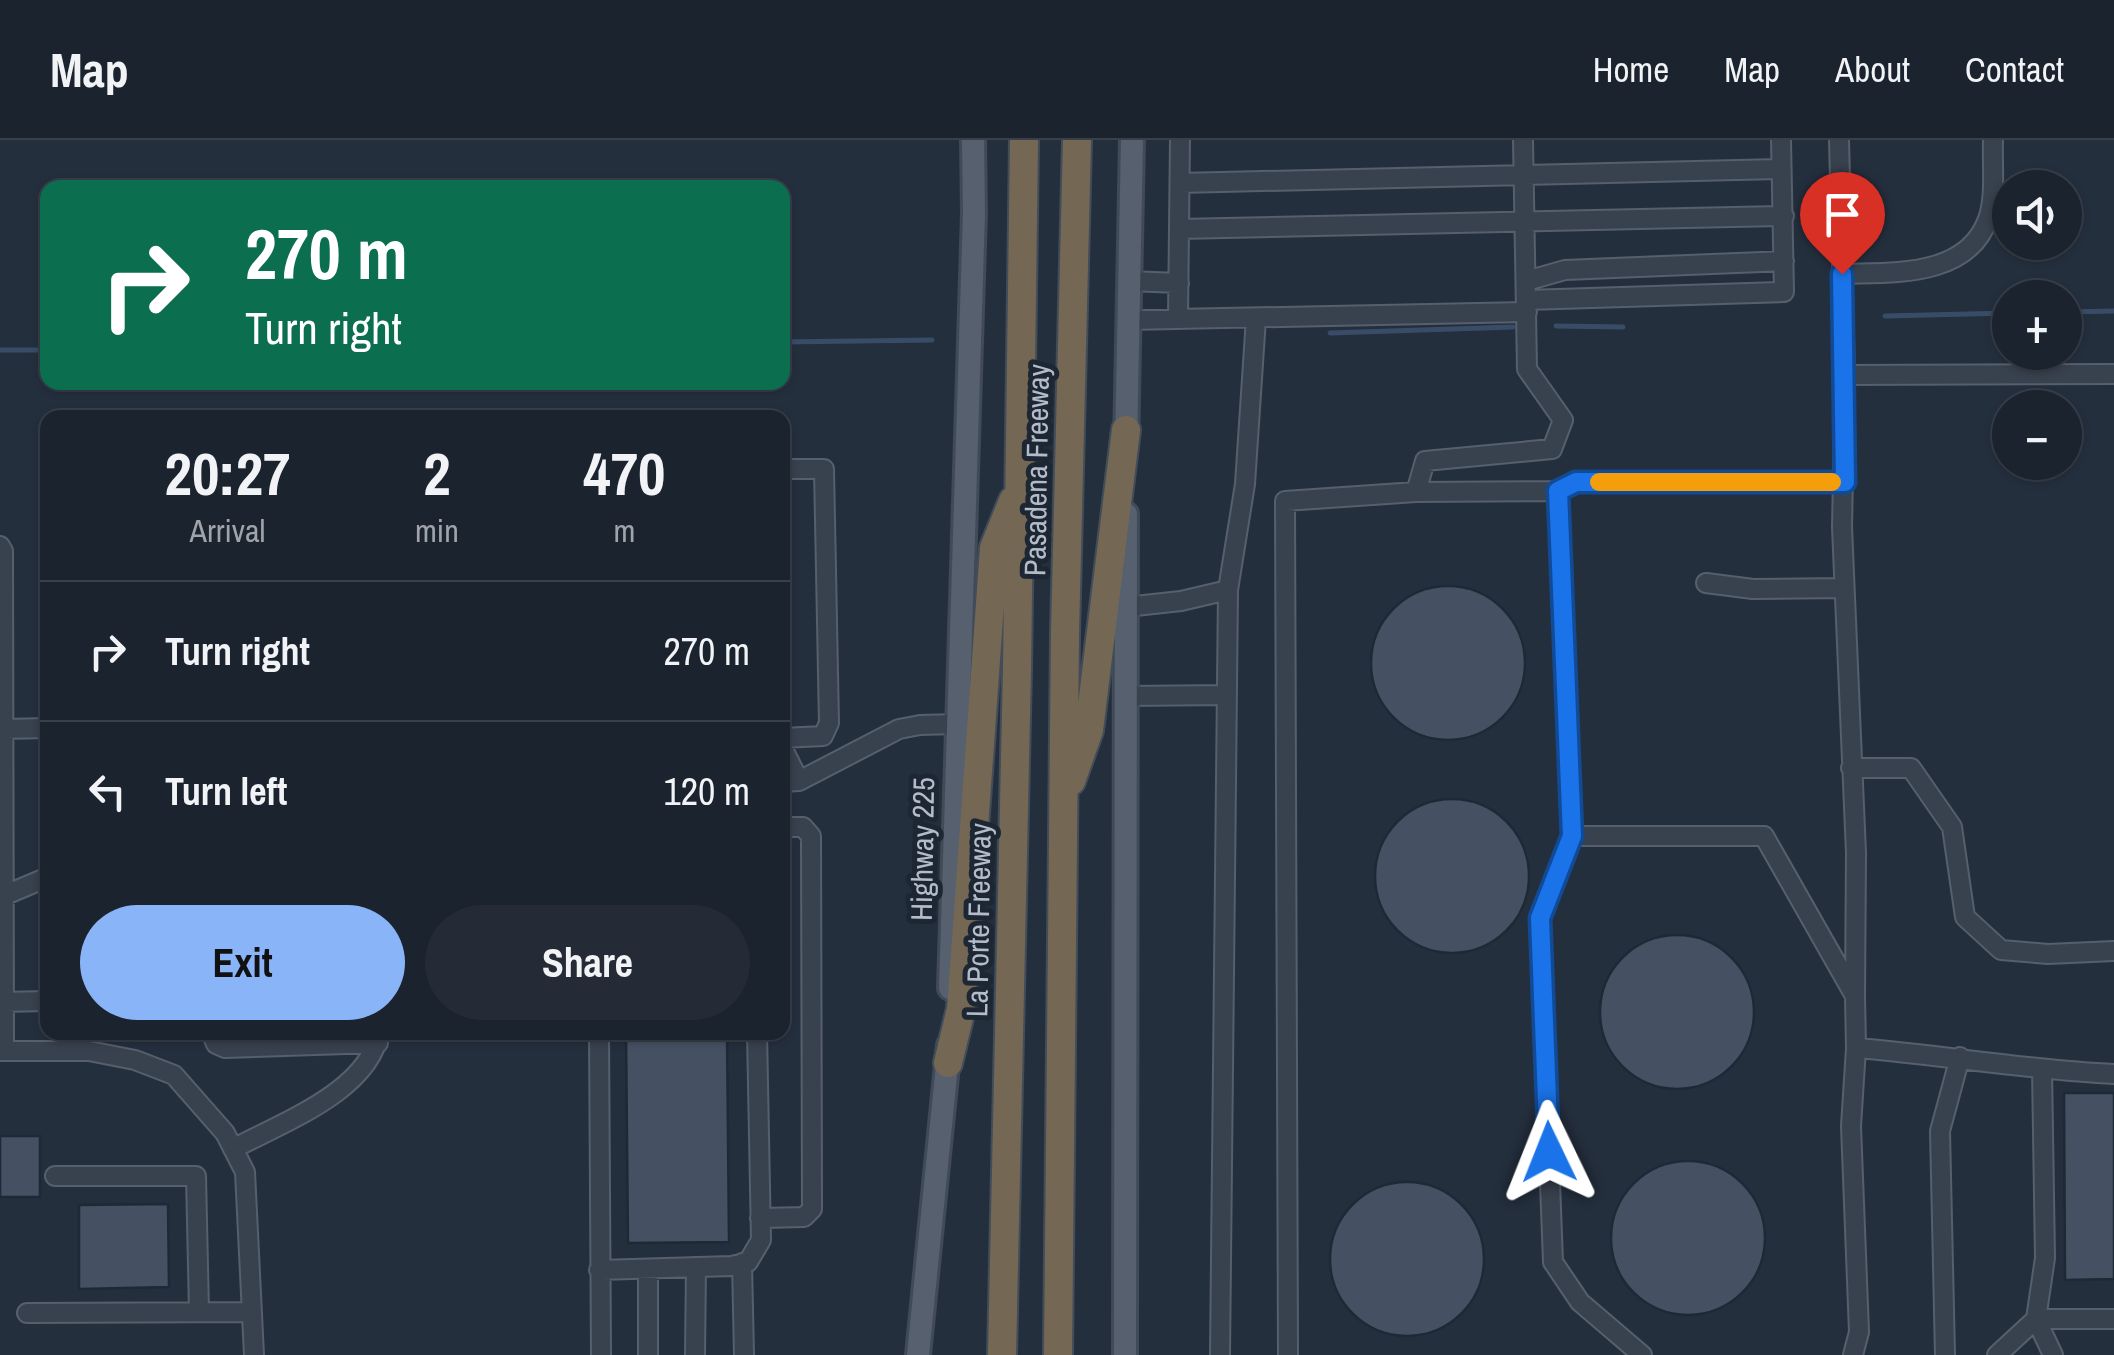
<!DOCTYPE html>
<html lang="en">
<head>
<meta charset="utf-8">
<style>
	body { margin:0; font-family:"Archivo Narrow",sans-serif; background:#242b36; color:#f1f3f6; height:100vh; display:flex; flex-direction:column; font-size:38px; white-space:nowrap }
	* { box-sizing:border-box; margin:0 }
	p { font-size:32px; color:#a0a4aa }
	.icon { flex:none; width:55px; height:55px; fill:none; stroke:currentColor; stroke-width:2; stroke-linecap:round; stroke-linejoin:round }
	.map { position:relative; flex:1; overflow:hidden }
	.panel { position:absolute; left:40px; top:270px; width:750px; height:630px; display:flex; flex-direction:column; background:#1b232e; border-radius:20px; box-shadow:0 2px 8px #0004,0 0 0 2px #39404a }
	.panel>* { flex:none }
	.hud { position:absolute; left:40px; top:40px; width:750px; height:210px; border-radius:20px; box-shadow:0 2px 8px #0004,0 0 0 2px #39404a; background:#0b6e4f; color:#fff; overflow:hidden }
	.controls { position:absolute; left:1992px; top:30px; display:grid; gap:20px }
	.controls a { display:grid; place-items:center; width:90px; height:90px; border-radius:50%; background:#1b232e; box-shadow:0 2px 8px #0004,0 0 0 2px #39404a; font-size:50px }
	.pin { position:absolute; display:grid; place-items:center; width:85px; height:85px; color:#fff; margin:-102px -42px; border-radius:50% 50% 50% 0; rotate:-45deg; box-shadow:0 0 10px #0007 }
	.pin .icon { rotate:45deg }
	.me { position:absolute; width:110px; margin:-55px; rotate:358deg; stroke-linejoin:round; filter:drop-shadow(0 0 8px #0008) }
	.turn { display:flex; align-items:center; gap:35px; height:210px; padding:0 40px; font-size:45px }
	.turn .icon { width:130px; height:130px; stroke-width:2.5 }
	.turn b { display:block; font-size:70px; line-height:85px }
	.eta { display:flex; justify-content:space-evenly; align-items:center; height:170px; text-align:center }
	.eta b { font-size:60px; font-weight:700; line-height:70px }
	.action { display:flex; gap:20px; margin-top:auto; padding:20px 40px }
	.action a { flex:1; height:115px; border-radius:60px; background:#8ab4f8; color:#111; font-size:40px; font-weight:700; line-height:115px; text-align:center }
	.action a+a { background:#242b36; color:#f1f3f6 }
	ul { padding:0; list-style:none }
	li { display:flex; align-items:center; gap:30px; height:140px; padding:0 40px; border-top:2px solid #39404a }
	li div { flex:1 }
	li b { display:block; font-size:38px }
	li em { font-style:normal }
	header { display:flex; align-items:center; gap:60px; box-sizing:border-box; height:140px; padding:0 50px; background:#1b232e; border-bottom:2px solid #39404a }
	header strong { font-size:48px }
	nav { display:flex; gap:55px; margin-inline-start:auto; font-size:35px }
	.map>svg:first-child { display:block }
</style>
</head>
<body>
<header>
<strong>Map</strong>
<nav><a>Home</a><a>Map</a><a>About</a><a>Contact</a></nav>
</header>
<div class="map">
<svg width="2114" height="1215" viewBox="0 0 2114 1215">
	<rect width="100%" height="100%" fill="#242f3e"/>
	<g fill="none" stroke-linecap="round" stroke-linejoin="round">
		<path stroke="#394c67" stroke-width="5" d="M2065,172L2114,171
			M1885,176L2010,173
			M1556,186L1623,187
			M1330,193L1513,187
			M782,202L932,200
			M0,210H48"/>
	</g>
	<path fill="#455162" stroke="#1f2835" stroke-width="2.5" d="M1371 523a77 77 0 1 1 154 0a77 77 0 1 1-154 0Z
		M1375 736a77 77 0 1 1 154 0a77 77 0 1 1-154 0Z
		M1600 872a77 77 0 1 1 154 0a77 77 0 1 1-154 0Z
		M626,892H727L729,1102L628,1103Z
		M2064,953H2114V1139L2065,1140Z
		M0,996H40V1057H0Z
		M1611 1098a77 77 0 1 1 154 0a77 77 0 1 1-154 0Z
		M1330 1119a77 77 0 1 1 154 0a77 77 0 1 1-154 0Z
		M168,1064L169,1147L79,1149V1065Z"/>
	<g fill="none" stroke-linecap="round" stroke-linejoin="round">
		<defs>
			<path id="minor" d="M1839,0L1845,235L1842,387L1856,713L1855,856
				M1180,43L1781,29
				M1179,89L1784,76
				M1842,134C1893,132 1967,138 1988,79C1996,57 1992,24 1993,0
				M1128,141L1179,143
				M1526,141L1565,130L1784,121
				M1526,160L1784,152L1781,0
				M1178,178L1180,0
				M1127,180L1527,172
				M1845,235L2114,234
				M782,329H824L829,583L823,596L782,598
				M1558,351L1576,342L1845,341
				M1416,352L1425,321L1552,309L1563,280L1527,229L1523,0
				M0,406L3,411L4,910
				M1706,443L1753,449L1844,448
				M1126,467L1181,461L1228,450L1245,344L1256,178
				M1126,556L1227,555
				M3,589L48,588
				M782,607L799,641
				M1851,628H1911L1952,687L1965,777L2001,810L2048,814L2114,811
				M782,642L799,641L899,589L920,585L956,584
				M1572,696H1764L1855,856L1856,908L1851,986L1859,1192L1853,1215
				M3,756L48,737
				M0,862L48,861
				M211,892L216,904L225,908L378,903
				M599,892L601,1215
				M1856,908C1943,915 2028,930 2114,934
				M0,911H89L135,920L174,935L225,993L245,1032L254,1215
				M233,1009C281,983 370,951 379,892
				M55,1036H196L199,1171
				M760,1078L804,1077L812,1069L811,696L803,687H782
				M742,1123L744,1215
				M599,1130L732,1126L748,1122L761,1100L757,892
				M27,1173L251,1172
				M648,1215V1129
				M695,1215L696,1127
				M1220,1215L1228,450
				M1288,1215L1285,361L1416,352L1558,351L1572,696L1540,777L1553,1122L1580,1162L1642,1215
				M1945,1215L1940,991L1960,917
				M1997,1215L2036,1179L2045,1118L2042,930
				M2053,1215L2036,1179H2114"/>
			<path id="major" d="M1126,307L1132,0
				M950,848L974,73L973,0
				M918,1215L949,905
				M1125,1215L1126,374"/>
			<path id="highway" d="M1071,641L1089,590L1126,290
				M948,923L961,869L994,408L1013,361
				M1002,1215L1017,529L1024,0
				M1058,1215L1065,493L1077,0"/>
		</defs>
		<use href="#minor" stroke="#565f6c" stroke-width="22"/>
		<use href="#major" stroke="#414a57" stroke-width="28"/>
		<use href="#highway" stroke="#434c59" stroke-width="32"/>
		<use href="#minor" stroke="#38414e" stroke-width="18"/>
		<use href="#major" stroke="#56606e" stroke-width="22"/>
		<use href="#highway" stroke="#746855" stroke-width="28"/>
	</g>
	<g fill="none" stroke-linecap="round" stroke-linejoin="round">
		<defs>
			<path id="route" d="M1549,1012L1540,778L1572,696L1558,351L1576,342H1845L1842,134"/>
		</defs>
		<use href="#route" stroke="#114b97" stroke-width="25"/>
		<use href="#route" stroke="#1a73e8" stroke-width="18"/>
		<path stroke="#f59e0b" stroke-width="18" d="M1599,342H1832"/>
	</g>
	<g text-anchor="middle" stroke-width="10" stroke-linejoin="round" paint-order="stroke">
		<g font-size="30" fill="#b4bcc9" stroke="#1d2633">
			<text transform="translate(1037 330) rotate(-89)" y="10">Pasadena Freeway</text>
			<text transform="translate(923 709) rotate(-89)" y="10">Highway 225</text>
			<text transform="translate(979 780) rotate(-89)" y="10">La Porte Freeway</text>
		</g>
	</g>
</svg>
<div class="controls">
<a><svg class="icon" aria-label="sound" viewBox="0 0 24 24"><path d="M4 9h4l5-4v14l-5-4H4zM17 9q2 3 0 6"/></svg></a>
<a>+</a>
<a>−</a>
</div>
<div class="pin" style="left:1842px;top:134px;background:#d93025"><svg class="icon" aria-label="arrive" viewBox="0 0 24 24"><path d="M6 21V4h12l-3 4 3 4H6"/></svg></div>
<svg class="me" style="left:1549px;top:1012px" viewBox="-20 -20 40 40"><path d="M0-17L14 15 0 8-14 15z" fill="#1a73e8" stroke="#fff" stroke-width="4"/></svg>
<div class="hud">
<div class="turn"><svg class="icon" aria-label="right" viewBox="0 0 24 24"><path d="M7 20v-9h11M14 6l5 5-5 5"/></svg><div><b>270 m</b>Turn right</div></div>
</div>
<section class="panel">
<div class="eta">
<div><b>20:27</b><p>Arrival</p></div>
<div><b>2</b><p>min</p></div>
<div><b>470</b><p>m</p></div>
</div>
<ul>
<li><svg class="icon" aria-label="right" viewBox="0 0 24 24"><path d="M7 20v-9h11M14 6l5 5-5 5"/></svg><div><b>Turn right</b></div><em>270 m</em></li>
<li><svg class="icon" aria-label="left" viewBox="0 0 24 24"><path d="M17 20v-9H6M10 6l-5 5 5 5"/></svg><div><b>Turn left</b></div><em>120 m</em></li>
</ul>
<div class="action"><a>Exit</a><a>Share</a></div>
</section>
</div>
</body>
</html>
